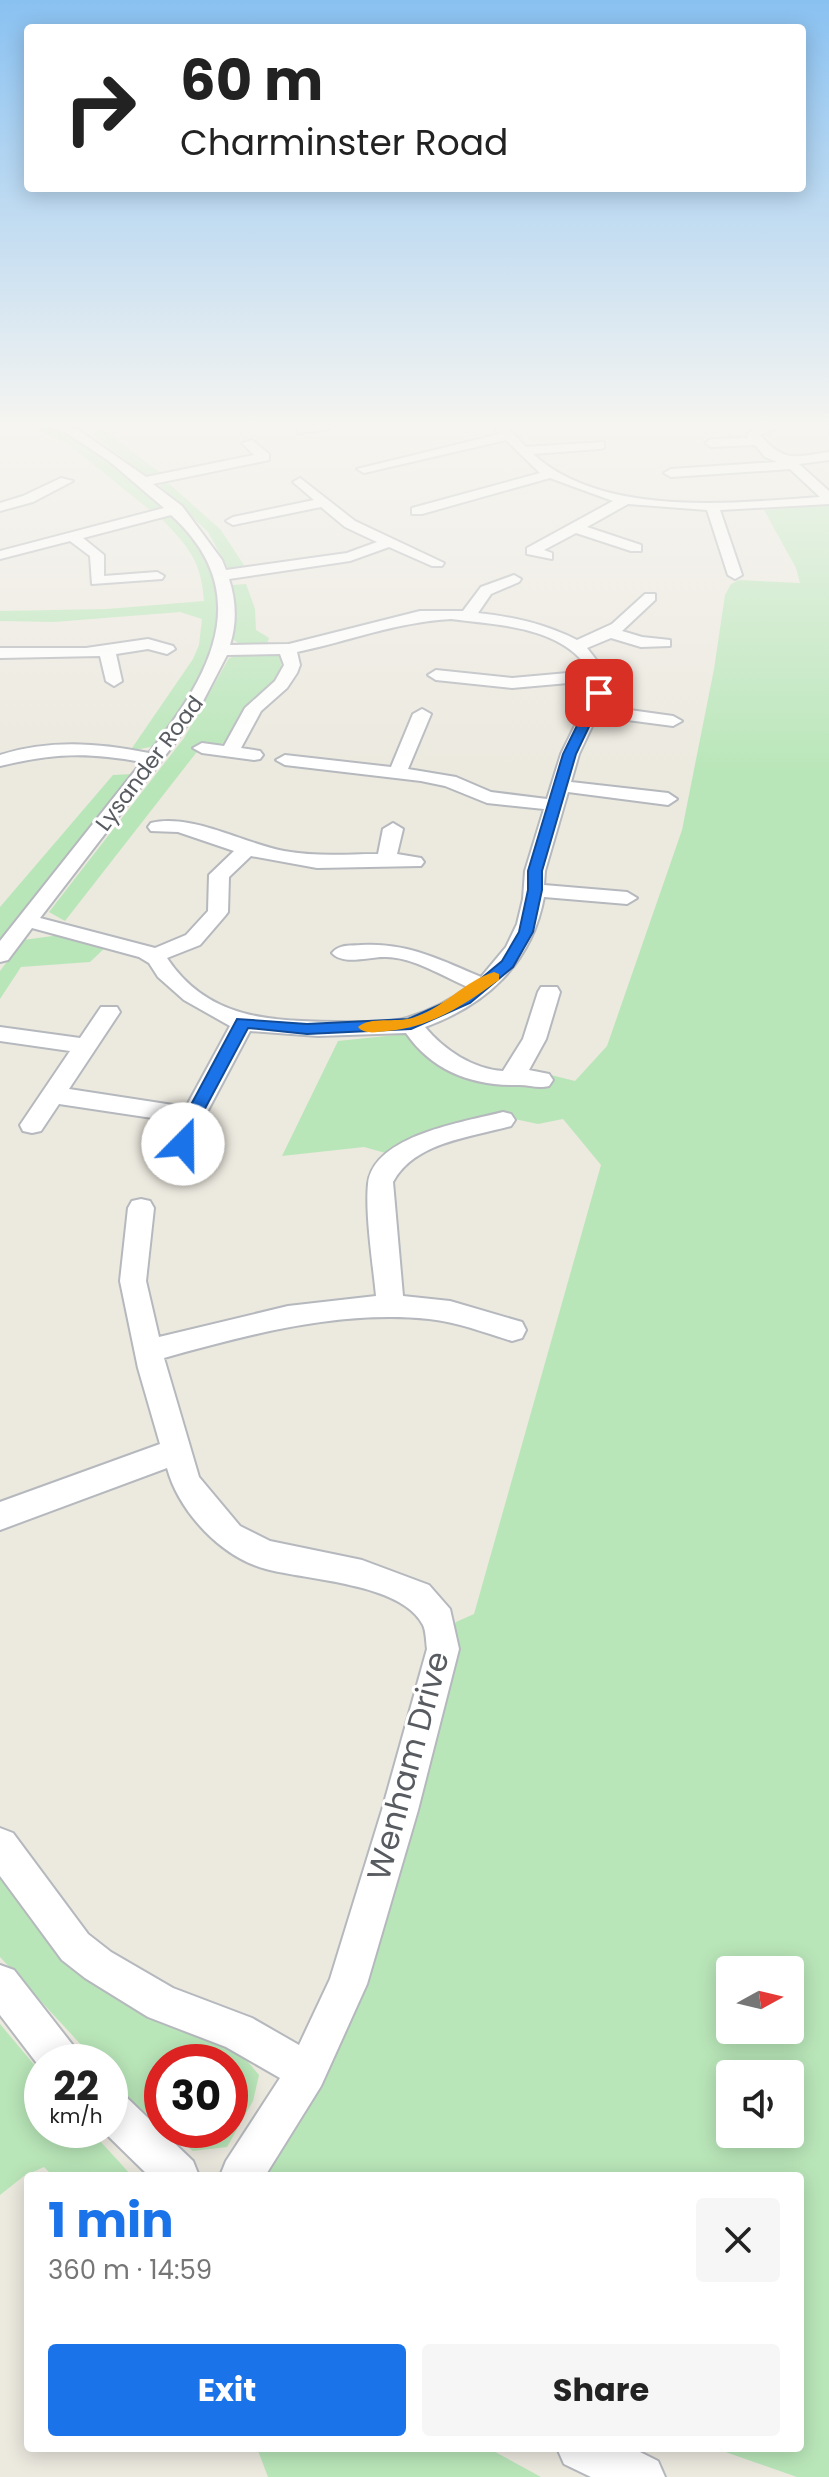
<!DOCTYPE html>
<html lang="en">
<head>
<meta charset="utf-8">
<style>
	body { margin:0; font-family:Poppins,sans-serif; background:#f6f6f6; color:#222; height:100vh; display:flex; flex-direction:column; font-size:30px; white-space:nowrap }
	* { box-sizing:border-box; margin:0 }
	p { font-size:26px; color:#767676 }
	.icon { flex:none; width:44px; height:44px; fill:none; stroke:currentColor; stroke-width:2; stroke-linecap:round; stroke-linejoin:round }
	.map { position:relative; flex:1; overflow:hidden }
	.drawer { position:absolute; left:24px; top:2172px; width:780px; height:280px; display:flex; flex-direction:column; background:#fff; border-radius:8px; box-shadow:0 4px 20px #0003 }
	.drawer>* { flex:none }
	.hud { position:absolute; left:24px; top:24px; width:782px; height:168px; border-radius:8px; box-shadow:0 4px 20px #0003; background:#fff; color:#222; overflow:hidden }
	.needle { width:52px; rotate:82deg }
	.fabs { position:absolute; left:716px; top:1956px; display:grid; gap:16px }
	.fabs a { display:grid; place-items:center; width:88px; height:88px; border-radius:8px; background:#fff; box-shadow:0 4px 20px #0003; font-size:40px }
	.speed { position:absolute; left:24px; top:2044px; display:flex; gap:16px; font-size:40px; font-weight:700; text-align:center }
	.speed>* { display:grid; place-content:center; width:104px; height:104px; border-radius:50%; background:#fff; box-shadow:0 4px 20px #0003; line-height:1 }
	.speed small { font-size:20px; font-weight:400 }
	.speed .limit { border:12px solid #d22; background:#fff; color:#111 }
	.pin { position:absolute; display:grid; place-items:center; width:68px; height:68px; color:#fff; margin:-34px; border-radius:16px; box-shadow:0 4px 12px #0006 }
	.me { position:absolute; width:88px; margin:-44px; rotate:22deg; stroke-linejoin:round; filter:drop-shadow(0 0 6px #0008) }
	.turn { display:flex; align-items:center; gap:28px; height:168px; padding:0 24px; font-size:36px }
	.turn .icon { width:104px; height:104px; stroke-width:2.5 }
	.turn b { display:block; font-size:56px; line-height:68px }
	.round { display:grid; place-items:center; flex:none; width:84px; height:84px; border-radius:8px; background:#f6f6f6 }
	.headline { display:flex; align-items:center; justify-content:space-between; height:136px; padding:0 24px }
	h1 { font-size:48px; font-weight:700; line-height:60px; color:#1a73e8 }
	.cta { display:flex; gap:16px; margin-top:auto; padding:16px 24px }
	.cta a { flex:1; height:92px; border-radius:8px; background:#1a73e8; color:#fff; font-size:32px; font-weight:700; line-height:92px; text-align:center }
	.cta a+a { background:#f6f6f6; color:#222 }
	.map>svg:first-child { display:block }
</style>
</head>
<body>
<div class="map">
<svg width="829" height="2477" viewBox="0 0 829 2477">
	<rect width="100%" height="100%" fill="#ece9df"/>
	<path fill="#b9e6b9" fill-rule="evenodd" d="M30,426C83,426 125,474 163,506L151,511L68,444Z
		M103,429L163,475H148L141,472L94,435L95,431Z
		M166,481L221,530L247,570L228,568L208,532L160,486Z
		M829,505V2477H797L714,2448H800V2176H269L267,2136L348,1984L443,1649L456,1622L474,1614L601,1165L563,1119L538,1124L510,1118L396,1156L364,1147L282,1156L338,1041L405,1034C455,1072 474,1089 539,1087L543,1073L575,1081L607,1046L682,830L714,669L725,595L731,584L739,580L800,583L796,568L764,510ZM730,1970H790V2030H730ZM730,2074H790V2134H730Z
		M173,515L207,555L219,590L218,639L197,689L155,746L130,751L193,659L199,645L202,619L180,612L54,622L0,621V611L107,609L204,601C201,558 187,546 159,516Z
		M246,584L255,609L256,630L269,638L266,646L241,645L234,640L233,585Z
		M246,653L280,656L282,671L276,686L251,702L241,722L224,743L204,748L196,753L65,921L49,912L184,738L229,658Z
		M133,774L0,941V907L113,775Z
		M60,935L107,946L90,962L21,967L0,999V971L23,940Z
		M0,1877L34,1925L68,1960L233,2044L259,2075L253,2101L227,2147L193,2151L167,2130H230V2062H162V2126L135,2104L110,2077V2062H97L0,1957Z
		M0,2024L42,2074V2130H90L132,2176H53L44,2167L24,2176L0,2195Z
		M257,2448H488L541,2477H268Z"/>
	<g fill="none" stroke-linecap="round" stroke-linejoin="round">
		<defs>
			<path id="minor" d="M56,426L77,429L146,477L254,455L242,443L252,440L269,454V460L153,484L182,506L222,560L226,570L347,553L377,542L345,527L321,507L233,525L226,521L233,517L314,500L293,482L300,478L355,521L444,563L442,566H432L389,547L350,561L229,579C236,600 237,623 230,645L289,644L420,611H463L481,587L514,575L521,579L519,582L491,594L478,613C514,617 545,624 577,640L612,624L645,594H655V600L622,631L642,637L670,640V646L641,647L611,638L587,648L608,675L607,693L601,706L673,716L682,721L673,726L597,716L579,754L571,782L668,793L677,799L668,805L568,792L545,871L544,885L627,892L637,898L627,904L544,897C532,963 486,1005 425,1027C444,1050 473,1069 503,1071L523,1039L538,992L541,987H557L560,992L546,1039L529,1070L549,1074L553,1080L549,1086C538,1089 530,1085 519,1085C474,1086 433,1072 406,1033L318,1036L250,1031L205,1116L192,1150L183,1153L174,1150L171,1144L179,1122L59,1104L41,1131L32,1133L23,1131L20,1125L70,1051L0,1041V1027L80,1038L101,1007H117L120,1012L69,1089L186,1107L230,1026L184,1000L158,977L149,963L139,957L32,928L8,960L0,962V941L142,762C87,752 54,753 0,766V755C50,739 99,743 149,753C209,677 258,594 171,515L83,538L104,555V576L157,572L164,576L162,579L92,584L90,556L70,541L0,559V551L164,508L109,461ZM451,619C497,625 562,626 590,671L512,678L436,670L428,675L436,680L512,688L591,681V693L561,754L547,799L491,792L456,777L408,769L431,714L422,709L413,714L391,767L285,755L276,760L285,765L421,781L445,786L487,803L544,809L525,871L523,899L517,924L506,947L481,977C441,960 406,942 361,945C351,946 339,944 332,953C343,966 371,956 386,957C413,957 444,977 468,987C450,1001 429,1011 407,1018C386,1024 361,1022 339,1022C273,1021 209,1021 167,958L200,945L225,916L228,912L229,877L251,856L317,868L421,866L424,862L421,858L397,854L403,829L393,823L383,829L378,854C346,854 316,857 284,851C243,843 191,813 151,823L148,827L151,831L178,832L234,851L209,875L208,911L186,935L155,948L40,918L171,748L201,705L227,655L280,654L284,665L275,681L245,708L224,746L202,743L193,748L202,753L254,760L260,759L263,755L260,751L241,748L261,711L287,688L297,673L300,665L297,652C349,641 397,622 451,619Z
				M303,426H331L325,430L298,433V427Z
				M493,426H506L526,447L604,442V448L599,449L533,454C603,518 732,503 820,497L790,469L671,477L664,473L671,469L777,462L765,457L755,445L711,447L705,443L711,439L748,438L747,435L755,426H780L760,435C785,463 794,457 829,452V460L799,464L829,491V504L720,510L742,575L735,579L728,575L707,510L628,504L587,527L641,545V551H631L576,533L544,550L552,553V559L527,554V548L613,501L550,478L422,514H412V508L540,473L506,440L364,473L357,469L500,434Z
				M61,478L73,481L33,502L0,511V503L23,496Z
				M148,639L173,646L175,649L167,654L148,649L116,654L122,681L114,686L106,681L100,656L0,658V648H86Z
				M503,1112L511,1114L515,1120L511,1126C472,1137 414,1142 393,1182L403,1296L450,1301L522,1322L526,1330L522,1338L512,1341C485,1333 458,1322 429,1319C339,1310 250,1334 164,1358L199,1477L240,1526L270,1541L362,1560L429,1585L450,1609L459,1649L418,1810L367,1984L321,2086L265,2176H220L226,2161L280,2078L226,2047L148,2017L85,1978L62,1960L0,1876V1828L13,1833L88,1934L111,1952L173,1988L252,2018L299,2045L330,1979L382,1810L427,1649C426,1642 426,1631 423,1625C402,1583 306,1580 266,1569C221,1557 179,1512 167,1468L0,1530V1502L160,1444L138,1368L120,1281L128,1208L132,1201L141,1199L150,1201L154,1208L146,1281L159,1337L288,1306L376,1296C373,1265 365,1214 368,1184C373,1135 465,1122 503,1112Z
				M0,1965L14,1970L75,2048L81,2062H42V2070L0,2015Z
				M110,2089L124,2095L193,2161L199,2176H149L102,2130H110Z
				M557,2448H632L658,2461L665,2477H591L564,2464Z"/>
		</defs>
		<use href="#minor" stroke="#b5b8bd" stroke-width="4"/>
		<use href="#minor" fill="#fff" fill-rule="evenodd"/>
	</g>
	<linearGradient id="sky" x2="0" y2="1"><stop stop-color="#89c1f1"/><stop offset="0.55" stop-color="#f6f5f1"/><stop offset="1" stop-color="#f6f5f1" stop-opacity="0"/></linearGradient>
	<rect width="829" height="773" fill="url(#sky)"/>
	<path fill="#1a73e8" stroke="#114b97" stroke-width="2" d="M599,689L605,693L576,754L542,871V890L533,932L513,967L470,1003L411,1029L307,1034L248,1028L201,1116L189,1148H177L174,1144L185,1116L237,1019L307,1024L408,1019L460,996L502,961L519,932L528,890V871L563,754L593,693Z"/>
	<path fill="#f59e0b" d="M494,972L499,974V980C462,1006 432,1027 387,1031C376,1032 365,1035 358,1027C370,1016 396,1023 412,1018C443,1009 464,981 494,972Z"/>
	<g text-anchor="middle" stroke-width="6" stroke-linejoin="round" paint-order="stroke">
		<g font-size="22" fill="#585c61" stroke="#fff">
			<text transform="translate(149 763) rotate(-53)" y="8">Lysander Road</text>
		</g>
		<g font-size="32" fill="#585c61" stroke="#fff">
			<text transform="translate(408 1766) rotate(-75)" y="11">Wenham Drive</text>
		</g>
	</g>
</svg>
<div class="fabs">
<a><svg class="needle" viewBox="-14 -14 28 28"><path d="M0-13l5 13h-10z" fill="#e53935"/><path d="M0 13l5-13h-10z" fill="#767676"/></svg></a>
<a><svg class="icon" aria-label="sound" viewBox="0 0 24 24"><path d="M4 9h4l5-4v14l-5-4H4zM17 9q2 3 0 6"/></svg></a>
</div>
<div class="speed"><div>22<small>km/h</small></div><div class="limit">30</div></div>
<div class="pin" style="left:599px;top:693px;background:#d93025"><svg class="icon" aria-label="arrive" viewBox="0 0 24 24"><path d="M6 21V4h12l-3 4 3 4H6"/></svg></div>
<svg class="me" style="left:183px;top:1144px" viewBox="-20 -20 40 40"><circle r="19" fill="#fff"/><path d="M0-13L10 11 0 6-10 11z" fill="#1a73e8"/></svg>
<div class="hud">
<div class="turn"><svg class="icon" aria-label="right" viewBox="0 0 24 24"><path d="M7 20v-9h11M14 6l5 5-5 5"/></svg><div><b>60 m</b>Charminster Road</div></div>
</div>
<section class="drawer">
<div class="headline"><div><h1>1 min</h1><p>360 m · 14:59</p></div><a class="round"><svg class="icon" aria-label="close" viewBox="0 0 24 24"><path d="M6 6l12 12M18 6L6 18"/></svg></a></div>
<div class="cta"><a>Exit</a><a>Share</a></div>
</section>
</div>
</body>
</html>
